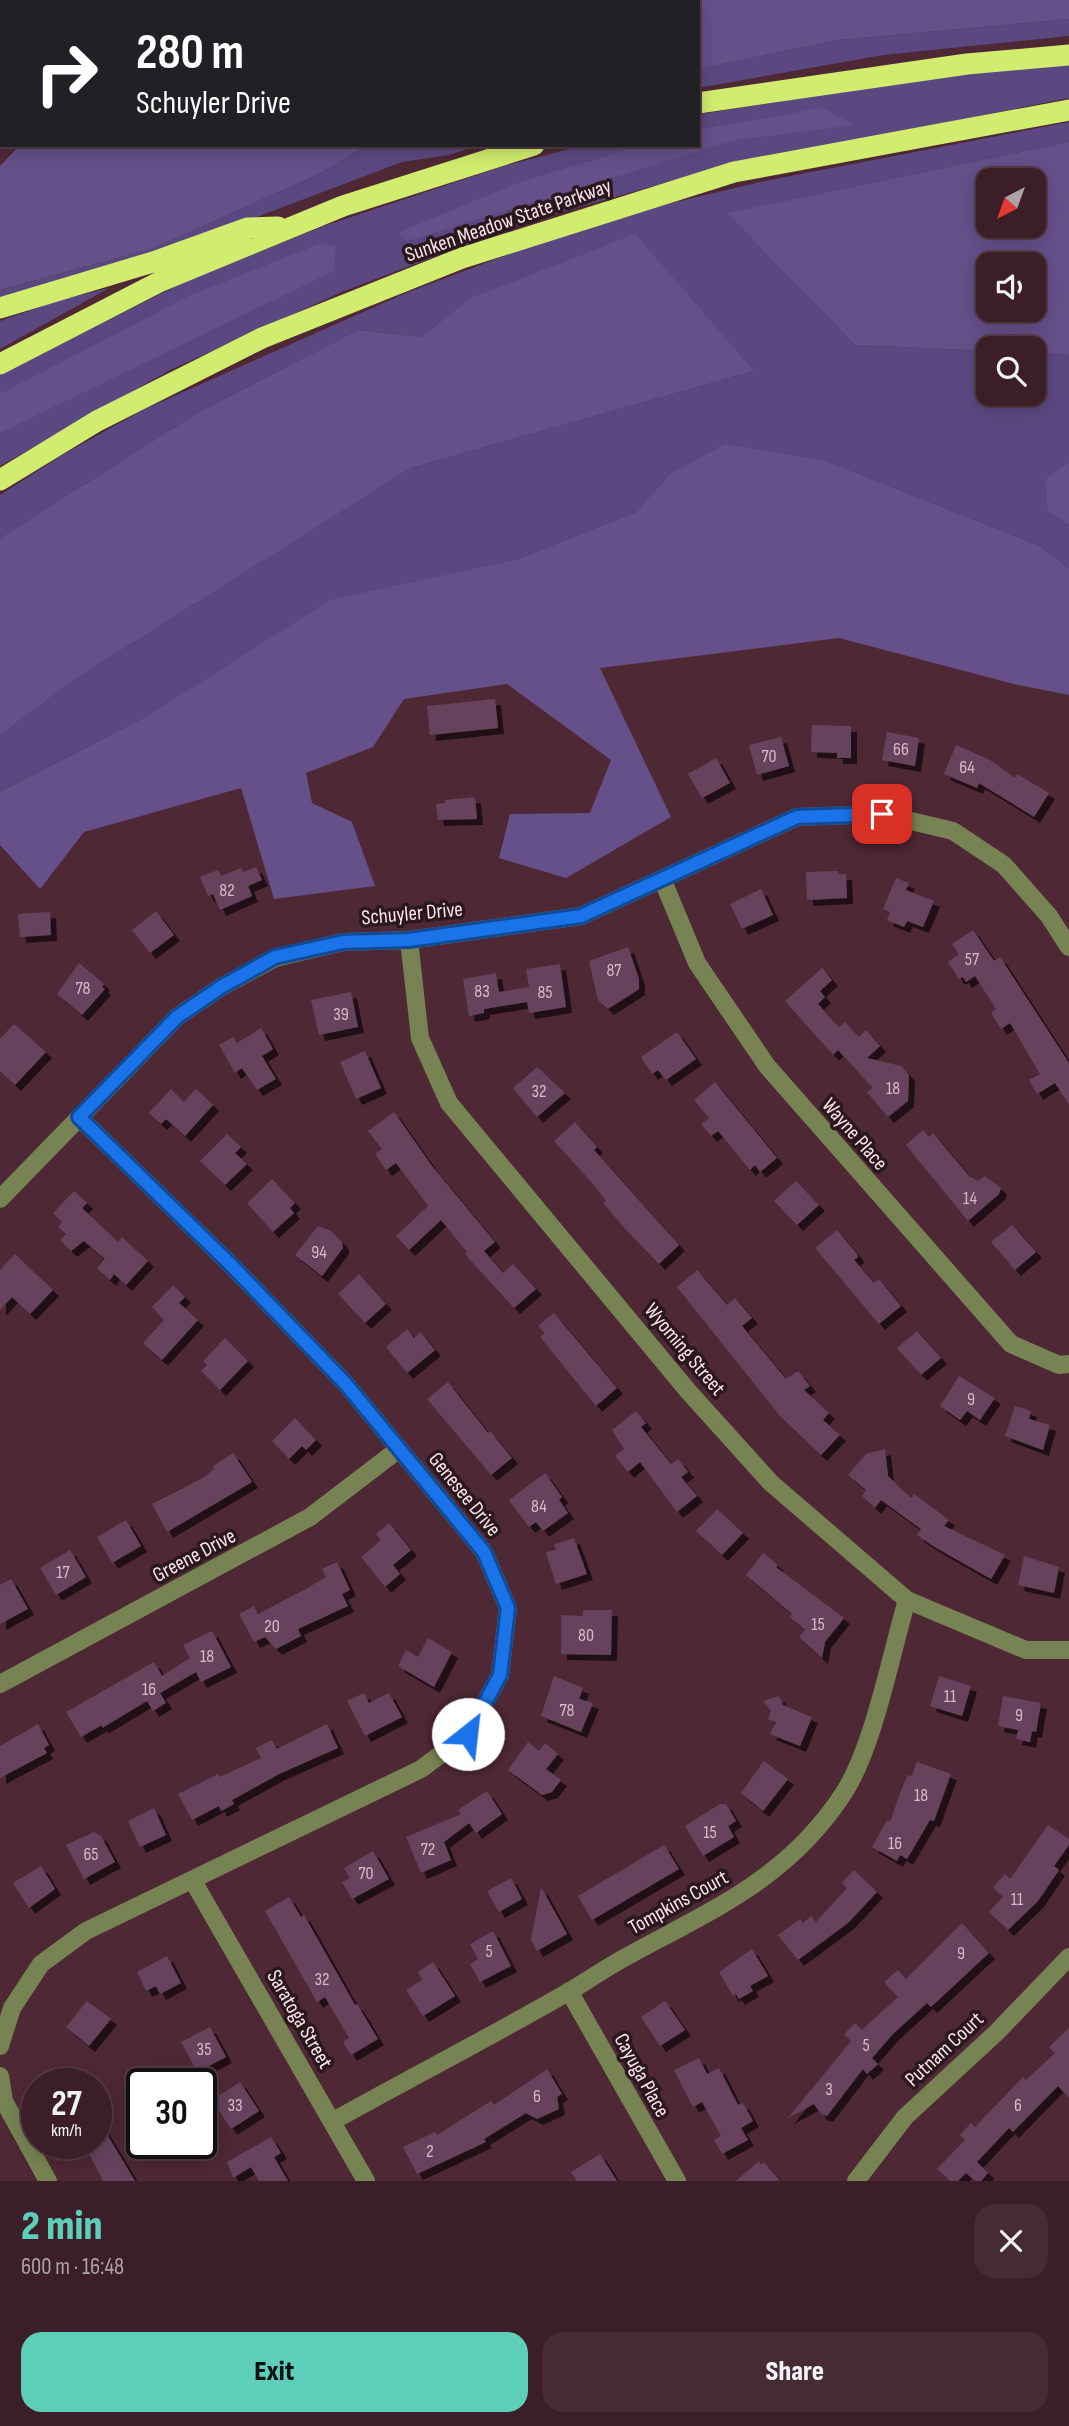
<!DOCTYPE html>
<html lang="en">
<head>
<meta charset="utf-8">
<style>
	body { margin:0; font-family:"Sofia Sans Condensed",sans-serif; background:#462b34; color:#f1f3f6; height:100vh; display:flex; flex-direction:column; font-size:26px; white-space:nowrap }
	* { box-sizing:border-box; margin:0 }
	p { font-size:23px; color:#aca2a8 }
	.icon { flex:none; width:38px; height:38px; fill:none; stroke:currentColor; stroke-width:2; stroke-linecap:round; stroke-linejoin:round }
	.map { position:relative; height:2181px; overflow:hidden }
	.drawer { display:flex; flex-direction:column; background:#3b1e28; flex:1 }
	.drawer>* { flex:none }
	.hud { position:absolute; left:0px; top:0px; width:700px; height:147px; box-shadow:0 4px 18px #0003,0 0 0 2px #543c45; background:#202124; color:#fff; overflow:hidden }
	.needle { width:46px; rotate:221deg }
	.fabs { position:absolute; left:976px; top:168px; display:grid; gap:14px }
	.fabs a { display:grid; place-items:center; width:70px; height:70px; border-radius:14px; background:#3b1e28; box-shadow:0 4px 18px #0003,0 0 0 2px #543c45; font-size:35px }
	.speed { position:absolute; left:21px; top:2068px; display:flex; gap:14px; font-size:35px; font-weight:700; text-align:center }
	.speed>* { display:grid; place-content:center; width:91px; height:91px; border-radius:50%; background:#3b1e28; box-shadow:0 4px 18px #0003,0 0 0 2px #543c45; line-height:1 }
	.speed small { font-size:18px; font-weight:400 }
	.speed .limit { border:4px solid #111; border-radius:10px; background:#fff; color:#111 }
	.pin { position:absolute; display:grid; place-items:center; width:60px; height:60px; color:#fff; margin:-30px; border-radius:14px; box-shadow:0 4px 10px #0006 }
	.me { position:absolute; width:77px; margin:-38px; rotate:29deg; stroke-linejoin:round; filter:drop-shadow(0 0 5px #0008) }
	.turn { display:flex; align-items:center; gap:24px; height:147px; padding:0 21px; font-size:32px }
	.turn .icon { width:91px; height:91px; stroke-width:2.5 }
	.turn b { display:block; font-size:49px; line-height:60px }
	.round { display:grid; place-items:center; flex:none; width:74px; height:74px; border-radius:21px; background:#462b34 }
	.headline { display:flex; align-items:center; justify-content:space-between; height:119px; padding:0 21px }
	h1 { font-size:42px; font-weight:800; line-height:52px; color:#5dceb9 }
	.button { display:flex; gap:14px; margin-top:auto; padding:14px 21px }
	.button a { flex:1; height:80px; border-radius:21px; background:#5dceb9; color:#111; font-size:28px; font-weight:800; line-height:80px; text-align:center }
	.button a+a { background:#462b34; color:#f1f3f6 }
	.map>svg:first-child { display:block }
</style>
</head>
<body>
<div class="map">
<svg width="1069" height="2181" viewBox="0 0 1069 2181">
	<defs>
		<filter id="shadow"><feDropShadow dx="6" dy="6" stdDeviation="0" flood-color="#0009"/></filter>
	</defs>
	<rect width="100%" height="100%" fill="#4f2835"/>
	<path fill="#5c4880" d="M1069,19V36L883,55L698,88V69L839,40Z
		M1069,63V98L714,169L526,222L344,291L170,370L0,466V375L182,283L324,226L504,166L584,145H698V115L702,114L899,82Z
		M1069,122V142L728,213L855,345L989,351V394H1034V353L1069,355V462L1045,479L1049,511L1069,525V569L1040,546L829,462L669,475L636,512L518,559L330,601L147,716L0,792V735L74,680L411,468L754,371L469,299L421,337L358,330L197,413L0,538V495L64,454L145,409L406,293L528,247L667,204L765,181Z
		M368,145H479L449,155L402,162L148,258L0,299V290L154,248L321,173Z
		M109,288L0,349V321L57,301Z"/>
	<path fill="#65508a" fill-rule="evenodd" d="M158,0H440L442,2H157Z
		M539,0H1069V19L839,40L698,69V2Z
		M822,108L855,125L735,140L407,241L399,232L520,182L643,145H698V130Z
		M1069,142V355L1034,353V348H989V351L855,345L727,213ZM1034,180V226H989V180ZM1034,264V310H989V264Z
		M20,145H368L321,173L154,248L0,290V166Z
		M635,234L754,371L411,468L74,680L0,735V538L197,413L358,330L421,337L469,299Z
		M319,244L336,246L334,271L0,433V394L189,296Z
		M725,444L829,462L1040,546L1069,569V695L1014,684L839,638L600,668L671,817L566,878L499,858L510,814L590,813L611,760L507,684L404,699L373,747L306,773L312,803L352,822L375,886L274,899L241,788L84,832L40,889L0,845V792L147,716L330,600L518,559L636,512L669,475Z
		M1069,462V525L1048,511L1045,479Z"/>
	<path fill="#66435b" filter="url(#shadow)" d="M495,699L498,728L430,735L427,706Z
		M812,725L851,726V758H837V753L811,752Z
		M887,732L919,738L915,766L882,760Z
		M781,737L789,766L757,775L749,745Z
		M956,745L990,760L1015,778L1017,774L1049,793L1034,817L979,783L977,788L944,774Z
		M716,758L730,783L702,798L688,774Z
		M475,797L477,819L438,820L436,804L445,803V800Z
		M256,867L262,880L248,886L252,896L220,910L213,894L208,896L200,877L218,870L221,876L241,868L243,872Z
		M838,871V874H846L847,898L807,900L806,872Z
		M896,878L909,883L906,890L934,901L923,927L907,921L904,927L887,920L890,912L883,909Z
		M761,889L773,915L742,929L730,904Z
		M156,911L174,935L150,953L132,930Z
		M50,912L51,935L20,937L18,914Z
		M973,930L994,961L1000,957L1069,1063V1105L1055,1083L1037,1094L1029,1080L1040,1074L1010,1023L1001,1029L991,1013L996,1009L975,976L966,982L963,977L959,979L948,962L959,954L952,944Z
		M628,947L639,979V989L608,1009L598,1000L589,961Z
		M79,963L104,984L102,987L105,989L82,1015L57,994Z
		M560,964L566,1007L529,1013L527,1002L484,1009V1013L469,1016L463,979L496,973L499,992L529,987L526,969Z
		M822,968L832,980L820,991L825,997L818,1004L839,1027L845,1022L859,1037L866,1030L880,1046L867,1058L901,1066L909,1075L908,1101L888,1117L867,1092L873,1088L838,1050L833,1055L785,1001Z
		M351,992L358,1027L319,1035L311,1000Z
		M14,1024L46,1052L15,1085L0,1071V1039Z
		M261,1028L273,1049L262,1056L276,1079L257,1090L242,1068L235,1073L219,1045L233,1037L237,1043Z
		M677,1032L696,1059L666,1080L658,1070L652,1074L641,1057Z
		M365,1051L381,1088L356,1099L340,1062Z
		M537,1067L565,1093L537,1117L513,1088Z
		M715,1082L777,1158L760,1172L755,1165L750,1170L718,1131L711,1136L701,1124L709,1118L694,1100Z
		M171,1089L184,1102L196,1089L213,1105L185,1136L166,1119L161,1124L149,1113Z
		M394,1112L432,1166L495,1242L484,1251L503,1273L513,1264L536,1289L514,1308L472,1262L465,1254L467,1252L441,1220L409,1250L396,1236L428,1206L396,1163L386,1170L375,1154L382,1149L368,1131Z
		M575,1122L597,1147L594,1150L679,1245L659,1264L628,1232L603,1203L606,1201L593,1184L554,1141Z
		M923,1130L929,1137L933,1133L969,1176L978,1181L985,1176L1001,1188L999,1194L968,1221L906,1145Z
		M227,1134L241,1147L235,1153L247,1164L225,1185L200,1161Z
		M272,1179L295,1203L290,1208L294,1213L273,1232L247,1203Z
		M796,1181L819,1205L797,1225L774,1201Z
		M74,1191L87,1203L82,1208L118,1242L122,1237L148,1261L126,1285L114,1274L110,1280L97,1268L105,1259L84,1241L71,1251L60,1240L66,1234L58,1227L62,1222L53,1213Z
		M1012,1225L1036,1252L1015,1270L991,1242Z
		M318,1226L331,1231L342,1242L343,1248L322,1276L295,1255Z
		M837,1230L857,1254L858,1257L854,1260L874,1283L879,1279L901,1306L879,1324L815,1248Z
		M15,1254L53,1290L30,1314L12,1297L0,1310V1270Z
		M697,1270L727,1305L735,1298L752,1318L742,1326L786,1379L798,1371L810,1386L804,1390L829,1413L823,1420L840,1435L821,1455L780,1416L677,1287Z
		M359,1274L386,1304L365,1323L338,1294Z
		M173,1285L185,1297L179,1303L198,1320L162,1360L143,1343L164,1320L152,1307Z
		M554,1313L617,1388L596,1406L540,1337L545,1333L538,1326Z
		M407,1329L414,1338L420,1332L435,1350L407,1373L386,1347Z
		M917,1331L941,1358L921,1375L897,1348Z
		M225,1338L248,1361L220,1390L201,1371L207,1365L203,1361Z
		M959,1376L995,1398L980,1420L967,1411L960,1420L940,1406Z
		M448,1382L488,1433L490,1431L512,1458L491,1475L427,1399Z
		M1015,1406L1031,1411L1029,1419L1050,1425L1043,1450L1005,1436Z
		M636,1411L646,1423L641,1427L671,1464L678,1459L688,1472L681,1477L697,1496L677,1512L640,1462L628,1472L615,1456L624,1449L612,1430Z
		M295,1418L316,1440L306,1450L302,1446L289,1459L272,1441Z
		M885,1449L888,1476L911,1498L914,1494L949,1520L944,1526L1005,1555L991,1579L933,1546L917,1535L921,1529L881,1500L875,1508L862,1496L866,1490L848,1475L866,1454Z
		M233,1453L252,1482L167,1532L152,1504L203,1478L214,1469L213,1466Z
		M545,1473L562,1497L559,1500L568,1513L543,1531L536,1522L529,1527L509,1500Z
		M717,1509L743,1533L722,1555L696,1531Z
		M126,1520L141,1546L112,1563L97,1537Z
		M389,1523L411,1550L393,1565L400,1574L385,1587L361,1557L381,1540L376,1534Z
		M574,1538L587,1574L556,1584L546,1553L557,1549L553,1545Z
		M70,1550L86,1577L56,1595L40,1568Z
		M763,1553L778,1565L776,1567L844,1618L825,1642L822,1658L799,1637L805,1630L790,1617L792,1614L746,1575Z
		M1024,1556L1059,1567L1054,1593L1018,1585Z
		M337,1562L350,1590L342,1594L348,1606L298,1629L301,1636L276,1649L265,1637L254,1642L239,1614L254,1606L258,1614L304,1590L326,1577L322,1569Z
		M11,1579L28,1609L0,1624V1585Z
		M583,1610H612L611,1655L561,1654V1615L583,1616Z
		M212,1631L231,1667L201,1682L196,1672L160,1693L166,1703L153,1711L147,1701L102,1728V1725L81,1737L66,1712L154,1662L162,1676L190,1658L183,1645Z
		M428,1638L452,1652L434,1687L398,1666L406,1650L418,1657Z
		M554,1676L583,1688L579,1699L593,1703L581,1732L541,1716Z
		M939,1676L971,1686L962,1716L930,1706Z
		M364,1693L369,1703L389,1693L402,1717L365,1736L347,1701Z
		M779,1696L783,1705L812,1717L800,1746L770,1734L776,1722L768,1719L771,1711L763,1701Z
		M1003,1696L1041,1703L1036,1732L1032,1731L1030,1742L1016,1739L1018,1730L998,1726Z
		M38,1724L49,1745L44,1748L47,1753L0,1778V1746Z
		M327,1724L338,1748L279,1774L232,1800L234,1804L221,1811L219,1806L192,1820L178,1794L218,1774L220,1777L261,1758L256,1748L272,1740L277,1749Z
		M528,1742L539,1751L545,1743L558,1754L546,1769L561,1780L552,1792L542,1795L508,1770Z
		M764,1761L788,1779L763,1811L741,1793Z
		M917,1762L951,1774L934,1821L930,1820L907,1859L900,1855L897,1861L872,1847L887,1820L890,1822L902,1788L908,1775L912,1776Z
		M487,1791L502,1814L476,1833L469,1823L444,1842L451,1860L421,1873L406,1837L461,1814L458,1810Z
		M720,1804H726L736,1821L728,1826L734,1837L703,1856L685,1826Z
		M154,1808L166,1835L140,1847L128,1821Z
		M1048,1825L1069,1839V1845L1054,1866L1059,1870L1038,1901L1008,1930L989,1912L1003,1897L993,1887L1005,1874L1010,1879Z
		M94,1832L101,1836L115,1862L84,1879L66,1845Z
		M664,1845L679,1869L592,1920L578,1896Z
		M373,1851L389,1879L352,1899L342,1882L350,1878L344,1868Z
		M41,1866L55,1889L29,1908L13,1883Z
		M854,1870L877,1892L848,1923L798,1960L778,1935L800,1919L803,1923L811,1916L816,1922L847,1888L842,1883Z
		M511,1878L522,1899L499,1912L487,1891Z
		M541,1887L567,1934L537,1951L531,1940Z
		M289,1897L301,1917L304,1915L355,2005L357,2004L378,2039L351,2055L343,2042L349,2038L325,1997L317,2002L265,1911Z
		M962,1923L989,1953L931,2007L927,2003L893,2034L872,2058L878,2064L867,2074L863,2069L827,2116L821,2114L814,2104L788,2118L851,2041L844,2034L855,2023L862,2030L898,1997L884,1982L898,1970L906,1979Z
		M493,1931L511,1966L480,1982L470,1964L478,1959L470,1944Z
		M752,1949L768,1976L750,1986L753,1991L739,1999L736,1994L733,1996L719,1972Z
		M167,1956L181,1983L160,1994L156,1986L146,1991L137,1972Z
		M433,1962L455,1996L423,2016L406,1990L422,1980L418,1972Z
		M87,2001L111,2019L89,2046L66,2027Z
		M665,2001L685,2030L660,2046L641,2017Z
		M210,2027L226,2057L197,2072L181,2042Z
		M1069,2028V2098L1058,2086L1013,2132L1009,2128L977,2162L988,2173L981,2181H975L966,2173L958,2181H950L937,2169L965,2140L960,2135L971,2123L975,2127L1023,2077L1026,2080L1055,2053L1049,2047Z
		M699,2058L707,2074L719,2068L738,2105L743,2103L753,2121L741,2128L748,2140L722,2154L714,2140L721,2136L702,2102L693,2107L674,2070Z
		M547,2069L562,2094L557,2097L559,2109L537,2119L526,2113L484,2139L486,2142L417,2174L403,2147L435,2132L437,2135L491,2101L494,2105Z
		M240,2082L259,2111L231,2129L212,2100Z
		M96,2116L135,2181H103L84,2144H96Z
		M271,2137L281,2153L274,2157L288,2181H259L251,2167L233,2178L227,2162Z
		M600,2154L617,2181H577L571,2172Z
		M759,2161L761,2165L764,2162L780,2181H736Z"/>
	<g fill="none" stroke-linecap="round" stroke-linejoin="round">
		<path stroke="#778353" stroke-width="18" d="M663,881L697,963L767,1066L1011,1344L1059,1365L1069,1364
			M409,940L420,1038L449,1103L688,1391L771,1483L907,1600L1026,1650H1069
			M0,1199L177,1017L221,987L275,958L343,942L409,940L581,916L797,817L882,814L953,831L1004,865L1049,916L1069,947
			M0,1684L310,1517L399,1449
			M193,1881L366,2181
			M569,1991L677,2181
			M0,2046L12,2008L41,1964L86,1931L421,1769L468,1734L500,1675L508,1608L484,1552L345,1383L231,1265L79,1117
			M0,2076L4,2101L48,2181
			M333,2121C412,2077 492,2036 570,1991C588,1980 606,1968 624,1958C711,1910 789,1879 845,1791C874,1745 891,1654 907,1600
			M856,2181L905,2117L996,2033L1069,1957"/>
		<path stroke="#b8ce68" stroke-width="18" d="M132,2L133,0
			M0,133L2,131"/>
		<path stroke="#d1ec6f" stroke-width="21" d="M698,103L967,64L1069,55
			M0,308L153,262L247,228L278,227
			M0,364L161,281L343,206L534,145
			M0,480L97,421L262,338L462,258L734,172L1069,110"/>
	</g>
	<g fill="none" stroke-linecap="round" stroke-linejoin="round">
		<defs>
			<path id="route" d="M468,1734L500,1675L508,1608L484,1552L345,1383L231,1265L79,1117L177,1017L221,987L275,957L343,942L409,940L581,916L797,817L882,814"/>
		</defs>
		<use href="#route" stroke="#114b97" stroke-width="18"/>
		<use href="#route" stroke="#1a73e8" stroke-width="12"/>
	</g>
	<g text-anchor="middle" stroke-width="7" stroke-linejoin="round" paint-order="stroke">
		<g font-size="18" fill="#d7bbc6">
			<text x="901" y="755">66</text>
			<text x="769" y="762">70</text>
			<text x="967" y="773">64</text>
			<text x="227" y="896">82</text>
			<text x="972" y="965">57</text>
			<text x="614" y="976">87</text>
			<text x="83" y="994">78</text>
			<text x="482" y="997">83</text>
			<text x="545" y="998">85</text>
			<text x="341" y="1020">39</text>
			<text x="893" y="1094">18</text>
			<text x="539" y="1097">32</text>
			<text x="970" y="1204">14</text>
			<text x="319" y="1258">94</text>
			<text x="971" y="1405">9</text>
			<text x="539" y="1512">84</text>
			<text x="63" y="1578">17</text>
			<text x="818" y="1630">15</text>
			<text x="272" y="1632">20</text>
			<text x="586" y="1641">80</text>
			<text x="207" y="1662">18</text>
			<text x="149" y="1695">16</text>
			<text x="950" y="1702">11</text>
			<text x="567" y="1716">78</text>
			<text x="1019" y="1721">9</text>
			<text x="921" y="1801">18</text>
			<text x="710" y="1838">15</text>
			<text x="895" y="1849">16</text>
			<text x="428" y="1855">72</text>
			<text x="91" y="1860">65</text>
			<text x="366" y="1879">70</text>
			<text x="1017" y="1905">11</text>
			<text x="489" y="1957">5</text>
			<text x="961" y="1959">9</text>
			<text x="322" y="1985">32</text>
			<text x="866" y="2051">5</text>
			<text x="204" y="2055">35</text>
			<text x="829" y="2095">3</text>
			<text x="537" y="2102">6</text>
			<text x="235" y="2111">33</text>
			<text x="1018" y="2111">6</text>
			<text x="430" y="2157">2</text>
		</g>
		<g font-size="21" fill="#fde3ea" stroke="#29181d">
			<text transform="translate(508 220) rotate(-19)" y="7">Sunken Meadow State Parkway</text>
			<text transform="translate(412 913) rotate(-5)" y="7">Schuyler Drive</text>
			<text transform="translate(855 1134) rotate(49)" y="7">Wayne Place</text>
			<text transform="translate(685 1349) rotate(50)" y="7">Wyoming Street</text>
			<text transform="translate(465 1494) rotate(51)" y="7">Genesee Drive</text>
			<text transform="translate(194 1555) rotate(-28)" y="7">Greene Drive</text>
			<text transform="translate(678 1902) rotate(-29)" y="7">Tompkins Court</text>
			<text transform="translate(300 2019) rotate(60)" y="7">Saratoga Street</text>
			<text transform="translate(944 2049) rotate(-43)" y="7">Putnam Court</text>
			<text transform="translate(642 2075) rotate(61)" y="7">Cayuga Place</text>
		</g>
	</g>
</svg>
<div class="fabs">
<a><svg class="needle" viewBox="-14 -14 28 28"><path d="M0-13l5 13h-10z" fill="#e53935"/><path d="M0 13l5-13h-10z" fill="#aca2a8"/></svg></a>
<a><svg class="icon" aria-label="sound" viewBox="0 0 24 24"><path d="M4 9h4l5-4v14l-5-4H4zM17 9q2 3 0 6"/></svg></a>
<a><svg class="icon" aria-label="search" viewBox="0 0 24 24"><circle cx="10" cy="10" r="6"/><path d="M15 15l6 6"/></svg></a>
</div>
<div class="speed"><div>27<small>km/h</small></div><div class="limit">30</div></div>
<div class="pin" style="left:882px;top:814px;background:#d93025"><svg class="icon" aria-label="arrive" viewBox="0 0 24 24"><path d="M6 21V4h12l-3 4 3 4H6"/></svg></div>
<svg class="me" style="left:468px;top:1734px" viewBox="-20 -20 40 40"><circle r="19" fill="#fff"/><path d="M0-13L10 11 0 6-10 11z" fill="#1a73e8"/></svg>
<div class="hud">
<div class="turn"><svg class="icon" aria-label="right" viewBox="0 0 24 24"><path d="M7 20v-9h11M14 6l5 5-5 5"/></svg><div><b>280 m</b>Schuyler Drive</div></div>
</div>
</div>
<section class="drawer">
<div class="headline"><div><h1>2 min</h1><p>600 m · 16:48</p></div><a class="round"><svg class="icon" aria-label="close" viewBox="0 0 24 24"><path d="M6 6l12 12M18 6L6 18"/></svg></a></div>
<div class="button"><a>Exit</a><a>Share</a></div>
</section>
</body>
</html>
